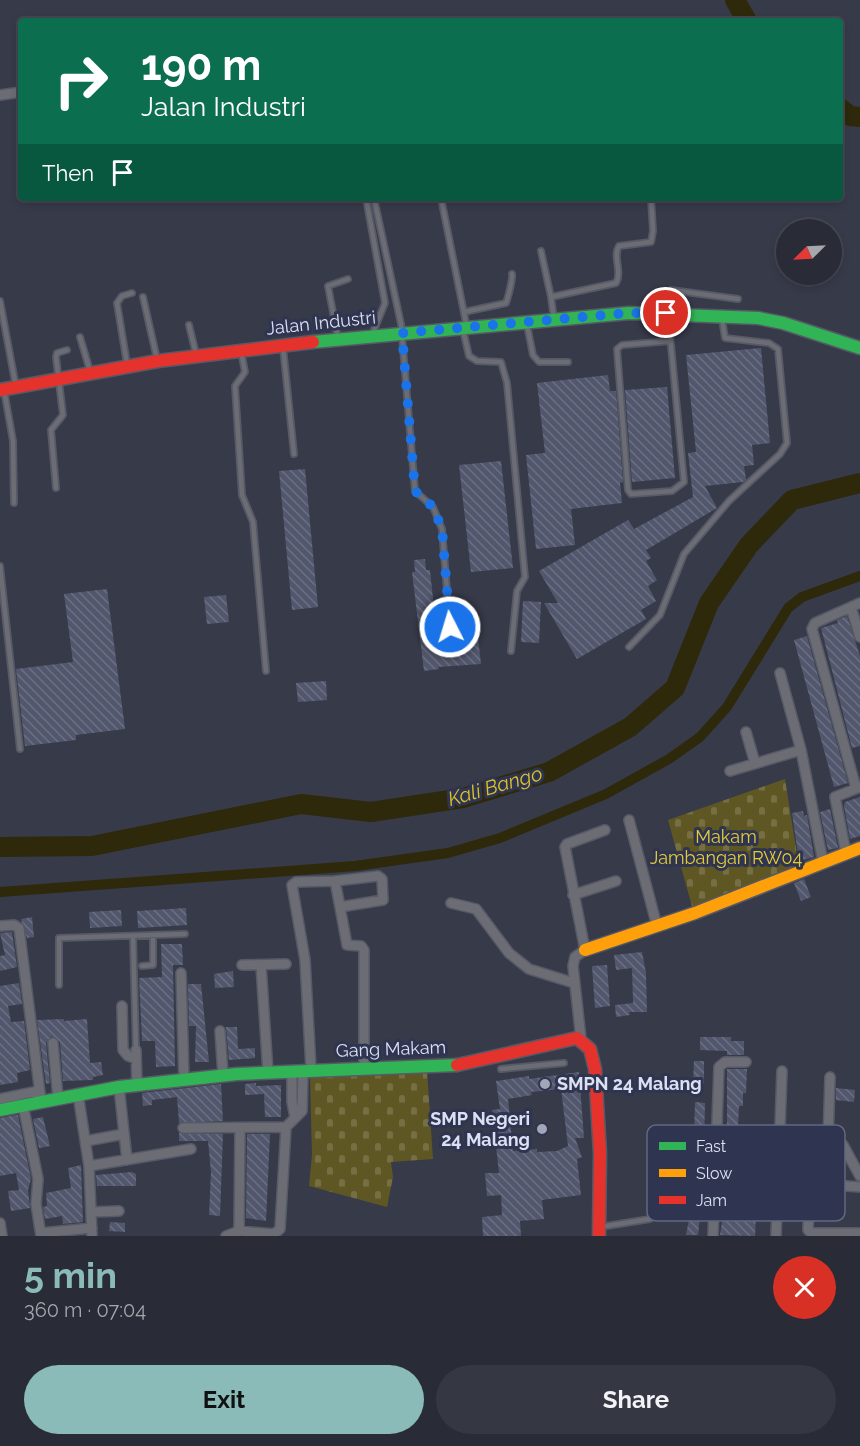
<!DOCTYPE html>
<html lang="en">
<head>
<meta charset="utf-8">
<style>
	body { margin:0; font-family:Raleway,sans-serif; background:#353842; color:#f1f3f6; height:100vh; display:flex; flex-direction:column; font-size:22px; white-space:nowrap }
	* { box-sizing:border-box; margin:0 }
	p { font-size:20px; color:#a5a7ad }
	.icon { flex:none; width:33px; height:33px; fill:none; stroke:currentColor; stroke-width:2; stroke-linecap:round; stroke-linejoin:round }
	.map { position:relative; height:1236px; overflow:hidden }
	.sheet { display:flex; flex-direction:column; background:#292c37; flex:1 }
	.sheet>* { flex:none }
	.hud { position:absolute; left:18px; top:18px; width:825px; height:183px; border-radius:6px; box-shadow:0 3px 9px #0003,0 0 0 2px #454852; background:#0b6e4f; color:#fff; overflow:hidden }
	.needle { width:39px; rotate:246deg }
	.fabs { position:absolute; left:776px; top:219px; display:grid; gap:12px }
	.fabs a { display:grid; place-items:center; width:66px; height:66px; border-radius:50%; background:#292c37; box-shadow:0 3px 9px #0003,0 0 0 2px #454852; font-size:30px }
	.pin { position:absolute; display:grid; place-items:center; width:51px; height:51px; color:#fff; margin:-26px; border:3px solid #fff; border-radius:50%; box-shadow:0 2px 6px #0007 }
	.me { position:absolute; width:66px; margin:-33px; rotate:355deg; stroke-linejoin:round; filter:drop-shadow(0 0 4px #0008) }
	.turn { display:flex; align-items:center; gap:21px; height:126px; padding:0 24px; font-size:27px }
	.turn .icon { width:78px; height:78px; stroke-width:2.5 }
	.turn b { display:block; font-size:42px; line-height:51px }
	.then { display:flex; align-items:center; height:57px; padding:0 24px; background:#0003; gap:12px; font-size:22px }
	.round { display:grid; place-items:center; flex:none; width:63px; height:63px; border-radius:32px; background:#353842 }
	.headline { display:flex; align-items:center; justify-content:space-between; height:102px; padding:0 24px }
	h1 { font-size:36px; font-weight:700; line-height:45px; color:#8bbbb9 }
	.action { display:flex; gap:12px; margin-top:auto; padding:12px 24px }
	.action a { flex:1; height:69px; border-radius:36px; background:#8bbbb9; color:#111; font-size:24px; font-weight:700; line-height:69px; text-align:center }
	.action a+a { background:#353842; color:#f1f3f6 }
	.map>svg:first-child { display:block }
</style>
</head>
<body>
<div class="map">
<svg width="860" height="1236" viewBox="0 0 860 1236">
	<defs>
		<pattern id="cemetery-stones" width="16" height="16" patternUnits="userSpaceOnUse" patternTransform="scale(1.5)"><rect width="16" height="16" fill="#5f5723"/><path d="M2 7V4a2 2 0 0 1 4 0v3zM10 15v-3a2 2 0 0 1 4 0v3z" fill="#756f43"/></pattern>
		<pattern id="building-back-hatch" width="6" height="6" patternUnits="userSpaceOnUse" patternTransform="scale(1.5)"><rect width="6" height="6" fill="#53576d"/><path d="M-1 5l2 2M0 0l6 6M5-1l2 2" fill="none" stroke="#6b6f82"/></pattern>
	</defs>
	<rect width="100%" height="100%" fill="#373a49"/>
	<path fill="url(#cemetery-stones)" d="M785,779L799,867L693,910L668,820Z
		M427,1071L433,1159L391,1162L393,1177L387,1207L309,1186L312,1155L310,1076Z"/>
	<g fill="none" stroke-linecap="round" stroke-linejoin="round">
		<path stroke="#2d290a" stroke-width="10" d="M0,892L355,866L448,853L500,838L606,794L669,759L700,737L727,707L788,608L802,597L860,576"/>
		<path stroke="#2d290a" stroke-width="20" d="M735,0L747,21
			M840,108L850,116L860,117
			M0,847L92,846L301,804L371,812L463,798L549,772L630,727L675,688L709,603L749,545L792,500L860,483"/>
	</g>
	<path fill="url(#building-back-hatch)" fill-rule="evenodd" d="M761,348L770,443L752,445L754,465L744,466L746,480L743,482L705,486L717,508L646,550L651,558L646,561L657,580L648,586L656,601L641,610L646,619L577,659L544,603H558L539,571L628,520L634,529L693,497L688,453L696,452L686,355Z
		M608,375L610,391H616L623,482L620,483L622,503L571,509L575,545L536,549L526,455L545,453L537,383Z
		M667,387L675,478L632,482L625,390Z
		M501,461L513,568L471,572L459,465Z
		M305,469L318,607L292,610L279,471Z
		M425,559L426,570H430L438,646L463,644L460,614L475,612L481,664L438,667L439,669L424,671L412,572H415L414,560Z
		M107,589L125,729L76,735V740L25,746L16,669L73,662L64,594Z
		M226,595L229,622L207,624L204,597Z
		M523,601L541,602L539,643L521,642Z
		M847,616L860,656V746L852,748L821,628L838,623L837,620Z
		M807,636L848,783L834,787L794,640Z
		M326,681L327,700L298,702L296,683Z
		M860,797V836L850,839L844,806L845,802Z
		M830,809L838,848L828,850L820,812Z
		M803,811L804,816L807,815L814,857L799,861L792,813Z
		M804,879L811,897L801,901L794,883Z
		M186,908L187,925L138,928L137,911Z
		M121,910L122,926L90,928L89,912Z
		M32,917L34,937L27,938L21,919Z
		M12,932L17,967L0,971V956L5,955L0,933Z
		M161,944H182L183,965H173L175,1066L156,1067L155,1041H142L139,978L162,977Z
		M642,952L646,973L647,1012H629L630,1015L616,1017L615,1005L633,1003V1001L632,968L616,970L614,955Z
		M607,965L610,1006L595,1008L592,966Z
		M233,971L234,987L215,988L214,974Z
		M19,983L22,1004L8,1006L11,1022L24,1021L30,1070L17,1073L18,1082L0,1085V986Z
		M188,984H201L209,1062H195L196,1026H189Z
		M64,1019V1021L87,1019L90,1063L101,1062L103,1075L93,1077V1080L63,1081L60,1042L52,1036L46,1043L50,1083L46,1084L37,1020Z
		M226,1027H237L238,1049L255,1048V1058L229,1060Z
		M700,1037H731V1041H744V1055H727V1051L700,1050Z
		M694,1061H704V1084L693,1083Z
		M727,1069H747L746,1093H743V1106H739L736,1171H758L755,1236L720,1235L725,1202V1180L722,1179L724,1149H726L727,1140Z
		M579,1072L584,1138H575L582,1157L577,1159L581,1195L542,1200L544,1219L520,1221L521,1236H483L482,1217L502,1215L501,1195L487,1196L485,1173H499L492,1110L500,1109L496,1081L529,1076V1079ZM561,1089L568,1146L557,1151L537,1152V1149L513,1151L508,1099L532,1095L531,1092Z
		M256,1083V1086L281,1085V1117H265L264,1094L245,1095V1084Z
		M221,1084L223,1121L179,1123L177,1097L152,1100V1105L143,1106L142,1093Z
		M836,1088L855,1090L854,1102L836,1100Z
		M695,1102L705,1103L703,1189L698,1235H686L692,1203Z
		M15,1115H18L31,1179L28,1190L30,1208L11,1211L8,1191L19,1190L16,1173L0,1176V1118Z
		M43,1117L50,1146L39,1148L33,1119Z
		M179,1133L223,1134L220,1216L209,1215L211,1172L208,1141H179Z
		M247,1134H270L266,1221L246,1218Z
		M81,1165L83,1222L63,1224L62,1216L45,1219L43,1207L47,1206L46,1193L71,1188L68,1168Z
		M132,1172L136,1174V1186H97L96,1175Z
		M110,1222L125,1223V1232L109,1231Z"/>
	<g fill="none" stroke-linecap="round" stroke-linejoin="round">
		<defs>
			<path id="lane" d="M366,198L385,303L372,335
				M374,198L401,324L415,491L433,507L442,529L450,628
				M441,198L467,328
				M541,251L551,297
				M143,297L157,359
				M0,301L16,387
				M464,312L506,303C508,298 513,278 512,274
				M554,319L551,297L616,283C623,271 612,257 619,246L651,242L653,231L651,198
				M189,325L196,354
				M527,325L533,355L539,362H568
				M463,330L469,356L477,361L501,362L507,383L525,577L517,591L511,651
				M80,337L90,371
				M338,339L328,286L348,279
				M670,341L622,345L617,349L628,490L631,494L672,491L684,482L666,293L671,290L738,299
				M283,347L294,454
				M241,351L245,372L235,386L242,495L253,522L266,671
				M127,364L117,303L122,296L132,293
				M4,390L13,441L14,503
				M56,488L51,430L63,415L56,357L57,353L67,350
				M0,566L20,749
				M629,647L660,615L684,554L729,501L780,454L787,443L778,349L769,343L725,338L722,319
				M133,936L136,1050
				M142,966L153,965V936
				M59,985V938L185,934
				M501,1069L564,1063
				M600,1227L650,1219L653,1213L656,1175"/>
			<path id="street" d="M0,95L21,92
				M851,607L860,637
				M780,673L801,750L823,862
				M746,732L755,763
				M730,771L801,750
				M856,788L812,629L815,623L860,603
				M629,820L657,926
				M846,853L835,797L860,787
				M335,881L378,876L382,879L383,900L340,907L347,945L361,946L364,950V1068
				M573,895L616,881
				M451,903L476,909L509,953L529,969L574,983
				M0,926L14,925L19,928L41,1101
				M242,965L286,964
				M261,965L268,1073
				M181,973L184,1079
				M122,1006L123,1050L128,1056L136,1059
				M220,1031L223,1075
				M581,1039L573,966L575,957L585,950L565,847L567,844L605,830
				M53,1043L58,1098
				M136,1050L137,1085
				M311,1069L305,960L292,885L296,882L335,881L340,907
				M292,1072V1102L295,1117
				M119,1087L127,1160
				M78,1094L89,1166L92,1236
				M0,1099L38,1091
				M23,1105L38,1179L36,1204L41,1236
				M183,1128L286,1127
				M86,1141L124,1134
				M828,1142L830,1077
				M89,1166L191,1149
				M860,1176L843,1145L828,1142L812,1146L808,1230L811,1233H860
				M809,1183L860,1187
				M92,1212L119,1211
				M0,1223L2,1236
				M239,1231L240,1128
				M41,1233L92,1228
				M226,1236L239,1231L274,1234L280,1229L286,1127L302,1111L303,1071
				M713,1236L719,1067L725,1062H746
				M776,1236L782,1071"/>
			<path id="fast" d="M313,342L629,313L758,318L783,323L860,348
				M0,1110L119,1087L237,1074L457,1065"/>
			<path id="slow" d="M585,950L695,913L860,848"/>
			<path id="jam" d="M0,390L158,361L313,342
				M457,1065L577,1038L590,1049L595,1069L600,1153L599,1236"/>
		</defs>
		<use href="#lane" stroke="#565966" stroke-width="8"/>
		<use href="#street" stroke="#565966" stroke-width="12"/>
		<use href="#fast" stroke="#565966" stroke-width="15"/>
		<use href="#slow" stroke="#565966" stroke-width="15"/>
		<use href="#jam" stroke="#565966" stroke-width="15"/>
		<use href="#lane" stroke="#6c6d74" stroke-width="4.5"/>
		<use href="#street" stroke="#6c6d74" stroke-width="9"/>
		<use href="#fast" stroke="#30b455" stroke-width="12"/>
		<use href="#slow" stroke="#ff9f0a" stroke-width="12"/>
		<use href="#jam" stroke="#e5322d" stroke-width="12"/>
	</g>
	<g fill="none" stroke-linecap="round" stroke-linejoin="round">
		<path stroke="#1a73e8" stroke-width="10" stroke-dasharray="0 18" d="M450,627L442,529L433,507L415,491L402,333L628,313H666"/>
	</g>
	<g fill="#a2a6b7" stroke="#2f3551" stroke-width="2">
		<circle cx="545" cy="1084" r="6"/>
		<circle cx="542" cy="1129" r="6"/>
	</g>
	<g text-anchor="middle" stroke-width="6" stroke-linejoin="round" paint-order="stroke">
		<g font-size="18" fill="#dbe0f2" stroke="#2f3551">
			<text transform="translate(321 323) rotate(-6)" y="6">Jalan Industri</text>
			<text transform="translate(391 1049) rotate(-2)" y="6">Gang Makam</text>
		</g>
		<g font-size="18" fill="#e4cc37" stroke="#2f3551">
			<text x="726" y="843">Makam<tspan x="726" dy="21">Jambangan RW04</tspan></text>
		</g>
		<g font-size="18" font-weight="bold" fill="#dbe0f2" stroke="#2f3551" text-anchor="start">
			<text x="557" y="1090">SMPN 24 Malang</text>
			<text x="530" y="1125" text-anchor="end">SMP Negeri<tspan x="530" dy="21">24 Malang</tspan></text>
		</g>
		<g font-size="20" font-style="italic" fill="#dbc329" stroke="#2f3551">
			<text transform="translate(495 786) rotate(-16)" y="7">Kali Bango</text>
		</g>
	</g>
	<rect x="647" y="1125" width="198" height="96" rx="9" fill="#2f3551" stroke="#636881" stroke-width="1.5"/>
	<rect x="659" y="1142" width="27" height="8" fill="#30b455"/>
	<rect x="659" y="1169" width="27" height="8" fill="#ff9f0a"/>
	<rect x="659" y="1196" width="27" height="8" fill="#e5322d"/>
	<g font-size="16" fill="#dbe0f2">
		<text x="696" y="1152">Fast</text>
		<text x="696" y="1179">Slow</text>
		<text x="696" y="1206">Jam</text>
	</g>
</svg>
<div class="fabs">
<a><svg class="needle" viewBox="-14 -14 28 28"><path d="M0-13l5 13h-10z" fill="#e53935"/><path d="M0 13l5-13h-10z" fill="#a5a7ad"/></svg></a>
</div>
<div class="pin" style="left:666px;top:313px;background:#d93025"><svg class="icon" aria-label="arrive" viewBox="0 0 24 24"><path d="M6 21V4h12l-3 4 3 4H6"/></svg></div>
<svg class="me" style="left:450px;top:627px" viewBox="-20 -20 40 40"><circle r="17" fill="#1a73e8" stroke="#fff" stroke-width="3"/><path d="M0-11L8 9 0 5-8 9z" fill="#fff"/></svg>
<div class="hud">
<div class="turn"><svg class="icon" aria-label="right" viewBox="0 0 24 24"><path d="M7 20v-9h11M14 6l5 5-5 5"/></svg><div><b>190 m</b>Jalan Industri</div></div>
<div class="then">Then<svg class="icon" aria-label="arrive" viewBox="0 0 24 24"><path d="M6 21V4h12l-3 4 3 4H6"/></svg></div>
</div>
</div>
<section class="sheet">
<div class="headline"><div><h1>5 min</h1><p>360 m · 07:04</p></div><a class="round" style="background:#d93025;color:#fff"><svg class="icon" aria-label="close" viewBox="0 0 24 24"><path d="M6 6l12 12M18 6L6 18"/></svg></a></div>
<div class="action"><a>Exit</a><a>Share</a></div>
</section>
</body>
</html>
